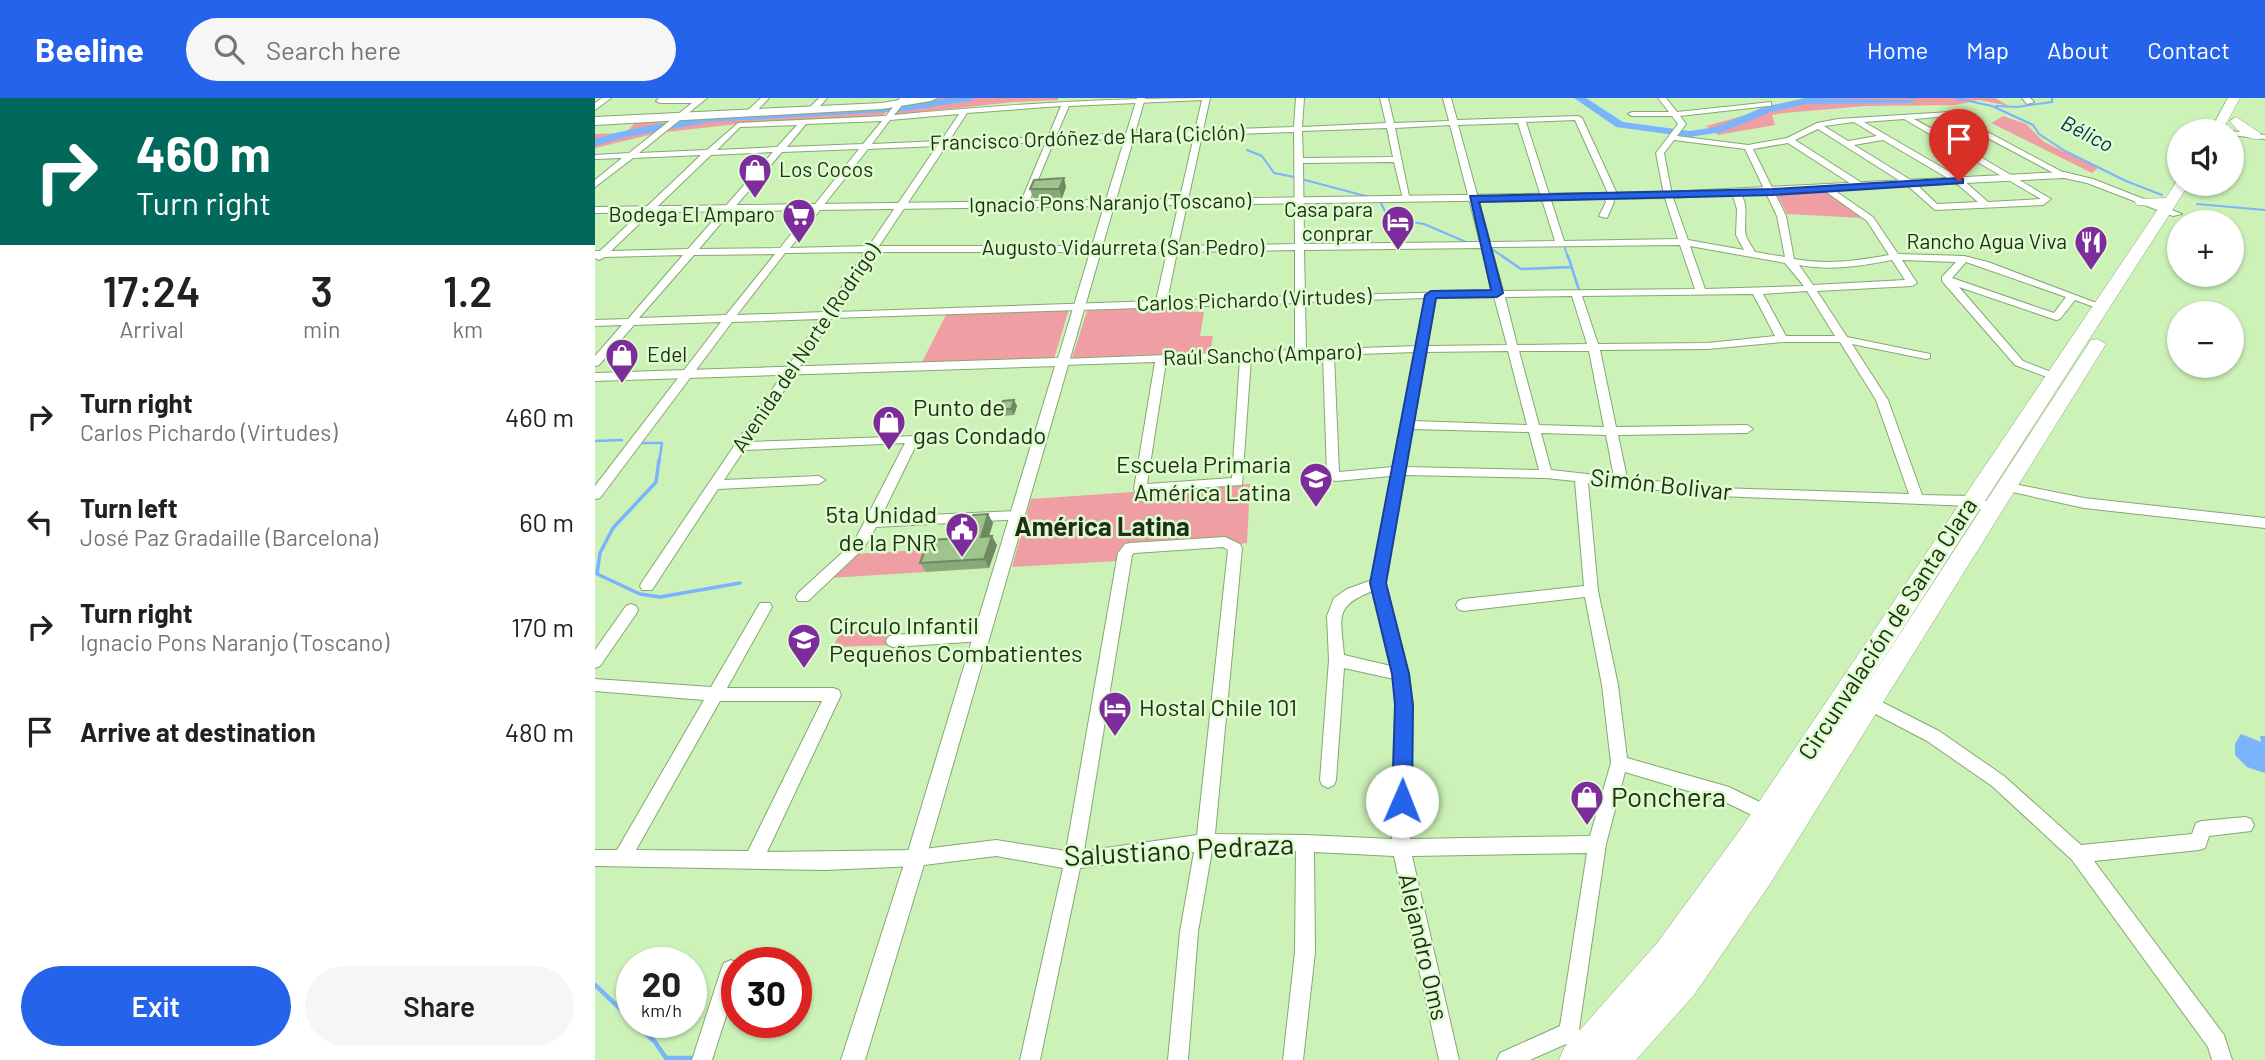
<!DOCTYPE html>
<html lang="en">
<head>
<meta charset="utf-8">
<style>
	body { margin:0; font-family:Barlow,sans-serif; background:#f6f6f6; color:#202124; height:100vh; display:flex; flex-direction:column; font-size:26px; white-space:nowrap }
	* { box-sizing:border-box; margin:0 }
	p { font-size:23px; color:#757577 }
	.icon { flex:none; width:38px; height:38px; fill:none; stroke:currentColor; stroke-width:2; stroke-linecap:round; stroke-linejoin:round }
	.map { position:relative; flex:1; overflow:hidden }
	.sheet { display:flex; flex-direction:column; background:#fff; width:595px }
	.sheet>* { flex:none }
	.guide { background:#00695c; color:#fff; overflow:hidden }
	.controls { position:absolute; left:1572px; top:21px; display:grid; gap:14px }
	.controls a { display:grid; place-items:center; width:77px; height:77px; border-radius:50%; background:#fff; box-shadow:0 2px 5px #0004; font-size:35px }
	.speed { position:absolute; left:21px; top:849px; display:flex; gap:14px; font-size:35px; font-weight:700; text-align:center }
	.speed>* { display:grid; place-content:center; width:91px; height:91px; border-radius:50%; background:#fff; box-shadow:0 2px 5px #0004; line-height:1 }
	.speed small { font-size:18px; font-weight:400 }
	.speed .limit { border:10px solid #d22; background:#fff; color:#111 }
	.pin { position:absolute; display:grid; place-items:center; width:60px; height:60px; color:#fff; margin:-72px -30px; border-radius:50% 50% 50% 0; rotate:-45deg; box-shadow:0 0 7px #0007 }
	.pin .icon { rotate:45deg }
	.me { position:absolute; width:77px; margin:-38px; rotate:1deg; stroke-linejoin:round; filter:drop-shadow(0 0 5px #0008) }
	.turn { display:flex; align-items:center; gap:24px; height:147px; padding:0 21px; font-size:32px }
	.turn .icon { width:91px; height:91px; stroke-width:2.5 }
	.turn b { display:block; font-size:49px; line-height:60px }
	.eta { display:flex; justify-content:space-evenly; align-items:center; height:119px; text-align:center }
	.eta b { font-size:42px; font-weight:600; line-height:49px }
	.primary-button { display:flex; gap:14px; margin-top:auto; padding:14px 21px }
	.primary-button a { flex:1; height:80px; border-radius:42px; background:#2563eb; color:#fff; font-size:28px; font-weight:600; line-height:80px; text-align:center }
	.primary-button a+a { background:#f6f6f6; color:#202124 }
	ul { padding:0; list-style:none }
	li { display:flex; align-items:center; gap:21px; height:105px; padding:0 21px }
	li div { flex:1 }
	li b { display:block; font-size:26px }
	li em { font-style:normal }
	header { display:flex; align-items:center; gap:42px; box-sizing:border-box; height:98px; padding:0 35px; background:#2563eb; color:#fff }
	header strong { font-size:33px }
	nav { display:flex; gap:38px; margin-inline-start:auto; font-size:24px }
	.search { width:490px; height:63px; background:#f6f6f6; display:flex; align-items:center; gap:18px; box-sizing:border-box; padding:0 24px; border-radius:38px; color:#757577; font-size:26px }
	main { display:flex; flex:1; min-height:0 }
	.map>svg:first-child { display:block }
</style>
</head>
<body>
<header>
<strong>Beeline</strong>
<div class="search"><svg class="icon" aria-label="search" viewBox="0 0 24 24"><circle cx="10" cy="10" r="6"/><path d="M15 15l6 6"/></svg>Search here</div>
<nav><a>Home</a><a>Map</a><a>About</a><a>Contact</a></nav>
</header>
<main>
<section class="sheet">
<div class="guide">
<div class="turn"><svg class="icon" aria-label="right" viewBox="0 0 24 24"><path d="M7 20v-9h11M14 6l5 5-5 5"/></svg><div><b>460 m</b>Turn right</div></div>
</div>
<div class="eta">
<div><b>17:24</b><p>Arrival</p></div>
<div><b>3</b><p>min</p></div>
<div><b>1.2</b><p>km</p></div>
</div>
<ul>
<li><svg class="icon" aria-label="right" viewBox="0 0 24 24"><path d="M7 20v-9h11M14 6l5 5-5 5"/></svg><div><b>Turn right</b><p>Carlos Pichardo (Virtudes)</p></div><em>460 m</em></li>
<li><svg class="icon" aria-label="left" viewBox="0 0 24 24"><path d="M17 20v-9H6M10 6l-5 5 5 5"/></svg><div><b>Turn left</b><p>José Paz Gradaille (Barcelona)</p></div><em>60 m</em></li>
<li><svg class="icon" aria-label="right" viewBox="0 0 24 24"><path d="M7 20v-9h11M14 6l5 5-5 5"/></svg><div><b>Turn right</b><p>Ignacio Pons Naranjo (Toscano)</p></div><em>170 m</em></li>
<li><svg class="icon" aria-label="arrive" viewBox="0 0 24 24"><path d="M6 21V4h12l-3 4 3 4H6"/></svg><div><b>Arrive at destination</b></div><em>480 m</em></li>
</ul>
<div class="primary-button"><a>Exit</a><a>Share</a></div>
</section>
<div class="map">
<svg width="1670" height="962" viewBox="0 0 1670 962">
	<rect width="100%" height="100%" fill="#ccf2b8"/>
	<path fill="#ef9fa4" d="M341,0H463V2L419,4L299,17L306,7Z
		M1213,0H1400L1414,8L1384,2L1360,7L1270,8L1189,15L1177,17L1180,27L1123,37L1111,28Z
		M296,8L288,18L143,26L71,34L85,22Z
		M1408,18L1431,26L1449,44L1503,70L1497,75L1396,25Z
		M68,21L66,25L72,24L58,36L0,50V36L30,35L43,22Z
		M1233,93L1268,120L1192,116L1181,95Z
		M583,207L582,213L609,214L605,238H618L615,255L477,260L493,210Z
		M474,211L459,261L326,266L352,215Z
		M655,386L652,445L644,446L633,440L535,445L525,452L522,463L417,469L436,401Z
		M340,451L331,474L235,480L259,456Z
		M303,532L296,547L238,549L245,534Z"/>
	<path fill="#7bb4fc" d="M1646,636L1666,644L1665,638H1670V675L1652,669L1640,657V646Z"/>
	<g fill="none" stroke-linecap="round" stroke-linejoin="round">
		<path stroke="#7bb4fc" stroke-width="2" d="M1314,0H1323
			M1360,0L1397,8L1438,27L1444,36L1470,53L1531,83L1567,97
			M1401,8L1422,9L1457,4V0
			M652,52L667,58L679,75L699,79
			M710,82L778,100
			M786,105L793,120L829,126L871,144H888
			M1602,106L1670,112
			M969,147L973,160
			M894,149L910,160"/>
		<path stroke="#7bb4fc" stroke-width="2.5" d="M907,158L926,171L976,169
			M973,158L984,192
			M0,343L27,342
			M47,345H67L64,364"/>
		<path stroke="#7bb4fc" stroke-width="3.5" d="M64,362L61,384L18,430L5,455L2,476L45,496L65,499L145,485"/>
		<path stroke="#7bb4fc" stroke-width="4.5" d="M0,887L37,922
			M39,924L60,944L71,960H99"/>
		<path fill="#7bb4fc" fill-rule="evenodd" d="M355,0H380L375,3L310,13L114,24L31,39L0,48V41C115,6 237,18 355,0Z
			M979,0H991L1028,24L1095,33L1121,29L1169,9L1210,0L1320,2L1315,5L1211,6L1176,14L1127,34L1095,39L1021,29Z"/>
		<defs>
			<path id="minor" d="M64,0H112L44,55L112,52L143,25L291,18L305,0H313L299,17C404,7 509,0 615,0L608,32L699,29L701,0H709L707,29L791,25L785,0H793L799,25L854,23L848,0H856L862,22L983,18L987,20L1023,98L1018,100L1019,104L1012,120L1004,118L1011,104L1009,98L1013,95L980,22L931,24L969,143L1083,141L1069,97L1061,55L1083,26L1077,18H1037L1033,16L1037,14H1074L1063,0H1071L1082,14L1176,4V8H1173L1085,18L1091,26L1082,38L1153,47L1192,40L1222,25L1243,21L1355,14L1473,77L1466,79L1389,38L1357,42L1456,101L1448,107L1340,112L1313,88L1223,31L1200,42L1270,87V91H1264L1193,45L1158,51L1191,118L1199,161C1232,167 1261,163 1294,157L1272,123L1230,93V89L1233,88L1278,119L1303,156L1369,158L1393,164L1512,209L1507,212L1480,202L1465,221L1461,222L1364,189L1428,263L1464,277L1466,279L1460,282L1420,267L1347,183V179L1361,164L1307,162L1322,185L1317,188L1222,193L1252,239L1335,256V260L1331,261L1257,246L1293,302L1327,397L1376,398L1400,406L1402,409L1400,412L1395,414L1376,408L1124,398L993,385L1003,493L1023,587L1032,660L1134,689L1179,711L1182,717L1179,723L1173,725L1130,704L1030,674L1011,746L984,931L999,953L996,960L992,962L982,960L971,946L935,962H902L905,955L965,928L992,755L817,758L864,962H844L799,758L719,754L720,854L708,962H688L700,854L701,753L617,752L603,834L593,962H573L585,834L599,754L485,770L445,962H425L468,770L401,758L321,768L230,772L0,768V752H22L109,602L0,593V581L116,589L165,505H175L177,509L132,590H238L244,592L246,597L172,754L321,752L401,742L471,753L523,455L530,446L535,445L630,439L645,446L647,450L620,736L710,737L797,741L801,607L799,581L749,570L741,682L739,687L733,690L727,687L725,682L734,562L732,518L739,500L752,491L777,482L796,378L741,383L737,382L732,376L728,258L656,260L647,387L540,394L539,391L560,264L467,267L461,264L467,261L700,252V205L237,220L155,344L322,338L324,341L286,419L422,413L429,418L427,421L281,429L269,450L213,503H203L201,499L203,495L259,444L310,345L149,352L129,382L224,378L230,382L224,386L123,391L57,492H47L45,488L47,484L225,221L137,224L5,400L0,401V388L126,224L39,227L4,267L0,268V258L27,227L0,228V222L33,221L88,157L10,159L4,162L0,160V153H5L106,57L38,60L0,89V82L27,60L0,61V57L34,55L97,5H65L61,3ZM607,2L600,33L461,38L474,8ZM466,8L453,39L354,43L372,15ZM364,16L346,43L277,46L295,22ZM1354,18L1382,34L1350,38L1319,21ZM1309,21L1446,101L1393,104L1367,81L1269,24ZM287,23L268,46L192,49L211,26ZM1259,24L1282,38L1253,43L1229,28ZM923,25L960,143L895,144L863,27ZM202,27L182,49L122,52L145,29ZM855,27L885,144L709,146L708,65L799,64L808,101L815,103L800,30ZM792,30L798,59L708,60L707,33ZM699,34L700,146L583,148L607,37ZM599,38L574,148H284L351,48L451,44L425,106L429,109L433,106L459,43ZM1079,42L1150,51L1182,118L1190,159L1160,154C1157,149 1153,143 1151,138C1147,122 1157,104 1141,92L1137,95L1142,111L1141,137L1149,152L1093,142L1077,97L1069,55ZM1288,42L1361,85L1383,104L1342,106L1319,84L1259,47ZM342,48L274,148L195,150L273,51ZM264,51L185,150L104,151L187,54ZM178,54L93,151L16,153L116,57ZM1085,147L1100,191L908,193L896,149ZM1095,148L1190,165L1209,188L1110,191ZM887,150L898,193L710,198L709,152ZM700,152V198L572,203L582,154ZM270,154L230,214L142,217L190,155ZM280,154H572L561,203L241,214ZM180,156L131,217L44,220L99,157ZM1297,162L1310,182L1218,187L1204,167C1236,173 1265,168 1297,162ZM1371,164L1471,199L1459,215L1357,180ZM1212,193L1240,238H1191L1168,196ZM1158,196L1180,238L1113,245L1003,246L987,198ZM977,198L992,246L922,247L910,199ZM899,199L912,247L832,248L841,200ZM830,200L821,248L711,252L710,204ZM1187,244H1245L1281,302L1314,396L1124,390L1032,380L1023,337L1152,335L1158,331L1152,327L1021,329L1005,252L1113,251ZM913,253L932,327L819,323L831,254ZM924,253H994L1009,329L944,327ZM820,254L798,369L744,374L739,257ZM645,261L637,380L552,386L571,264ZM817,331L934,334L944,372L811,369ZM946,335L1011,337L1019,379L956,372ZM809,377L951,380L980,383L989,488L868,501L863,503L861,507L863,511L868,513L990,499L1007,587L1016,665L995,738L815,741L817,607L814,576L790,485ZM628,449L633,452L602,737L489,753L537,457L539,455ZM778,493L796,568L749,557C746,520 738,508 778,493ZM125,603H227L153,753L41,752Z
				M166,0H174L158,17H152V13Z
				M224,0H232L220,14H214V10Z
				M1427,0H1435L1439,4L1432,6Z
				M1633,33H1636L1670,37V41L1636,37V33Z
				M1409,384L1489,400L1670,420V430L1489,410L1404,391L1403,388L1404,385Z
				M36,506L41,508L43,512L41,516L5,568L0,570V552L31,508Z
				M387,531L392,533L394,537L392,541L387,543L298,549L293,547L291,543L293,539L298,537Z
				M1273,597L1344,633L1409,678L1486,747L1597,736L1601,725L1607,723L1650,719L1656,721L1659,727L1656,733L1614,738L1610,750L1604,752L1499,763L1629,937L1637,962H1617L1613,949L1477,762L1397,688L1332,643L1267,609L1265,604L1267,599Z
				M136,862L142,865V884L117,962H97L126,872L129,865Z"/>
			<path id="tertiary" d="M7,0H16L0,12V5Z
				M542,0H550L521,102L1073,94L1469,74L1498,81L1587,116L1578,118L1492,85L1469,80L1073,100L519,108L331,760L270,962H246L311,760L460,268L0,283V275L463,260L509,108L0,115V109L511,102Z"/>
			<path id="primary" d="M315,0H342L336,3L287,11L0,27V19L287,5Z"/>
			<path id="trunk" d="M1633,0H1645L1627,33H1615Z
				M1641,19L1665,35V41C1652,43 1642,32 1635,23Z
				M1582,83L1584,86H1594L1258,608L1496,242L1502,241L1511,246L1175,786L1099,897L1041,962H964L969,950L1062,845L1145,732L1565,108L1542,107L1540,104L1542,101L1571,100Z"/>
		</defs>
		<use href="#minor" stroke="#85a872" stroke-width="2"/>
		<use href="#tertiary" stroke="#85a872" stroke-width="2"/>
		<use href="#primary" stroke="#85a872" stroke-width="2"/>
		<use href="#trunk" stroke="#85a872" stroke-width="1"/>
		<use href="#minor" fill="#fff" fill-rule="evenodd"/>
		<use href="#tertiary" fill="#fff" fill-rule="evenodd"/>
		<use href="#primary" fill="#fff" fill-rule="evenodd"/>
		<use href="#trunk" fill="#fff" fill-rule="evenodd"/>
	</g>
	<path fill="#89a978" d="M471,89L467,100H438L435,91Z
		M419,302L422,308L419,317L408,318L405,311Z
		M393,416L398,425L394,438L402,447L394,470L331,474L325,465L370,440Z"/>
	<path fill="#6f8962" d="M469,80L471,89L467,100L464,91Z
		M419,302L422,308L419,317L416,311Z
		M393,416L398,425L391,448L386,439Z
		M397,438L402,447L394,470L389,461Z"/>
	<path fill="#9fc48c" stroke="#6f8962" stroke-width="2" d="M469,80L464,91H435L439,82Z
		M419,302L416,311H405L408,303Z
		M393,416L386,439L397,438L389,461L325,465L334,442L370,440L378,417Z"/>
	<path fill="#2563eb" stroke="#184099" stroke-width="2" d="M1364,80L1368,81V85L1177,97L884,104L908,195L902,199L841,200L791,485L814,576L818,607L817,703L814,709L807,711L800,709L797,703L800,607L797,576L775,485L830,197L836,193L896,192L875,98L1177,91Z"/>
	<defs>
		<symbol id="shop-pin" viewBox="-11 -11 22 30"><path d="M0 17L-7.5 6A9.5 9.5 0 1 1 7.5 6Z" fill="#7d2c9c" stroke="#defdce"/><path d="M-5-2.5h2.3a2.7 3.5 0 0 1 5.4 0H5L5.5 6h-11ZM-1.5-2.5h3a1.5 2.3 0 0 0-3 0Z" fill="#fff"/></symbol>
		<symbol id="supermarket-pin" viewBox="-11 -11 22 30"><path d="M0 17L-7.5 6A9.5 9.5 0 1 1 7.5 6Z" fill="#7d2c9c" stroke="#defdce"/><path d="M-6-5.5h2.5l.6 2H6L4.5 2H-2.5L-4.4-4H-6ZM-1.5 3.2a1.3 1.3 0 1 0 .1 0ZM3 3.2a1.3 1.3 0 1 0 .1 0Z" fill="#fff"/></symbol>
		<symbol id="hotel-pin" viewBox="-11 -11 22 30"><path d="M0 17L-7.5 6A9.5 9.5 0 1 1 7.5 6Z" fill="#7d2c9c" stroke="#defdce"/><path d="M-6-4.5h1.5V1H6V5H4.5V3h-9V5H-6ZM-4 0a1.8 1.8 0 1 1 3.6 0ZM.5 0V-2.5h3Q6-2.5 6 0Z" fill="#fff"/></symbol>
		<symbol id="restaurant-pin" viewBox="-11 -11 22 30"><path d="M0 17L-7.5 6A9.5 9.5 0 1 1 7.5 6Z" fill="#7d2c9c" stroke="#defdce"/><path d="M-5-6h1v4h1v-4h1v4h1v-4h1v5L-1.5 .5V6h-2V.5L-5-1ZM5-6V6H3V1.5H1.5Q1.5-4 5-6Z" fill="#fff"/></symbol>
		<symbol id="school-pin" viewBox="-11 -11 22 30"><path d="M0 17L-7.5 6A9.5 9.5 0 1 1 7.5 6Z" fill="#7d2c9c" stroke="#defdce"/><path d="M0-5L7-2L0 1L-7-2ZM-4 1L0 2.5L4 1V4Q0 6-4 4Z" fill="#fff"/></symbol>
		<symbol id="civic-pin" viewBox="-11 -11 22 30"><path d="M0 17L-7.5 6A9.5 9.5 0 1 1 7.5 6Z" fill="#7d2c9c" stroke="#defdce"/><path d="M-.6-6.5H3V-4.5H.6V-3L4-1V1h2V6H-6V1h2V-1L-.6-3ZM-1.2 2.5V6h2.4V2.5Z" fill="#fff"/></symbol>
	</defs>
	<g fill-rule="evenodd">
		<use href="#shop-pin" x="141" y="53" width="38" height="52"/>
		<use href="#supermarket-pin" x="185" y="98" width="38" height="52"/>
		<use href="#hotel-pin" x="784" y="105" width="38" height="52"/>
		<use href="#restaurant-pin" x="1477" y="125" width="38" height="52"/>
		<use href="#shop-pin" x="8" y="238" width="38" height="52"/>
		<use href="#shop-pin" x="275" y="305" width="38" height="52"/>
		<use href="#school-pin" x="702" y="362" width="38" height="52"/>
		<use href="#civic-pin" x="348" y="412" width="38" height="52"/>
		<use href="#school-pin" x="190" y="523" width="38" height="52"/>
		<use href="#hotel-pin" x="501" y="591" width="38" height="52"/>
		<use href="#shop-pin" x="973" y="680" width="38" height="52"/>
	</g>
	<g text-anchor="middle" stroke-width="5" stroke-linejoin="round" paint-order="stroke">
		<g font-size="21" font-style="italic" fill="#032a56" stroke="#defdce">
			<text transform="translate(1492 36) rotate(27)" y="7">Bélico</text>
		</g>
		<g font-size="21" fill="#212f19" stroke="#defdce">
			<text transform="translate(492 40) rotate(-2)" y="7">Francisco Ordóñez de Hara (Ciclón)</text>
			<text transform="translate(515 105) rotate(-1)" y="7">Ignacio Pons Naranjo (Toscano)</text>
			<text x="528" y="157">Augusto Vidaurreta (San Pedro)</text>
			<text transform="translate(659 202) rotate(-2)" y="7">Carlos Pichardo (Virtudes)</text>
			<text transform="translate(211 250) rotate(-56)" y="7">Avenida del Norte (Rodrigo)</text>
			<text transform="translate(667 257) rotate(-2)" y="7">Raúl Sancho (Amparo)</text>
		</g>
		<g font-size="21" fill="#212f19" stroke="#defdce" text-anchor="end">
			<text x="184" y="79" text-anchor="start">Los Cocos</text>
			<text x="778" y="119">Casa para<tspan x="778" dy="24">conprar</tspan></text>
			<text x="180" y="124">Bodega El Amparo</text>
			<text x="1472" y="151">Rancho Agua Viva</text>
			<text x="52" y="264" text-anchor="start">Edel</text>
		</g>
		<g font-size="24" fill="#212f19" stroke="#defdce" text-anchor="start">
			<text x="318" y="318">Punto de<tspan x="318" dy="28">gas Condado</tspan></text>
			<text x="696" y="375" text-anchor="end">Escuela Primaria<tspan x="696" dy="28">América Latina</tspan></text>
			<text x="342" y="425" text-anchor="end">5ta Unidad<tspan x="342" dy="28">de la PNR</tspan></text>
			<text x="234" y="536">Círculo Infantil<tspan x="234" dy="28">Pequeños Combatientes</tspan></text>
			<text x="544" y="618">Hostal Chile 101</text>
		</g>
		<g font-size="24" fill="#212f19" stroke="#defdce">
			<text transform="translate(1066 387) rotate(6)" y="8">Simón Bolivar</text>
			<text transform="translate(1293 531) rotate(-57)" y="8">Circunvalación de Santa Clara</text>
			<text transform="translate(828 849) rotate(77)" y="8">Alejandro Oms</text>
		</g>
		<g font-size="26" font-weight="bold" fill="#212f19" stroke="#defdce">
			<text x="507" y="438">América Latina</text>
		</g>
		<g font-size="28" fill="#212f19" stroke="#defdce" text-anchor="start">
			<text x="1016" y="709">Ponchera</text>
		</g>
		<g font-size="28" fill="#212f19" stroke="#defdce">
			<text transform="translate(584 752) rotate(-3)" y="10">Salustiano Pedraza</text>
		</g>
	</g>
</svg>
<div class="controls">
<a><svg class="icon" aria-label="sound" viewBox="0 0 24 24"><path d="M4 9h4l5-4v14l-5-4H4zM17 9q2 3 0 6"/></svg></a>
<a>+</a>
<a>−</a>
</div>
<div class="speed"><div>20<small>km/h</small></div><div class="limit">30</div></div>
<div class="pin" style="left:1364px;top:83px;background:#d93025"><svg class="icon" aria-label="arrive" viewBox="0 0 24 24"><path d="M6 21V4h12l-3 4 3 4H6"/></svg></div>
<svg class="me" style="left:807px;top:703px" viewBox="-20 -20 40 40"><circle r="19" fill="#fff"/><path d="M0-13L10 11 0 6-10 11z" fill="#2563eb"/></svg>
</div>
</main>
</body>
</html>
